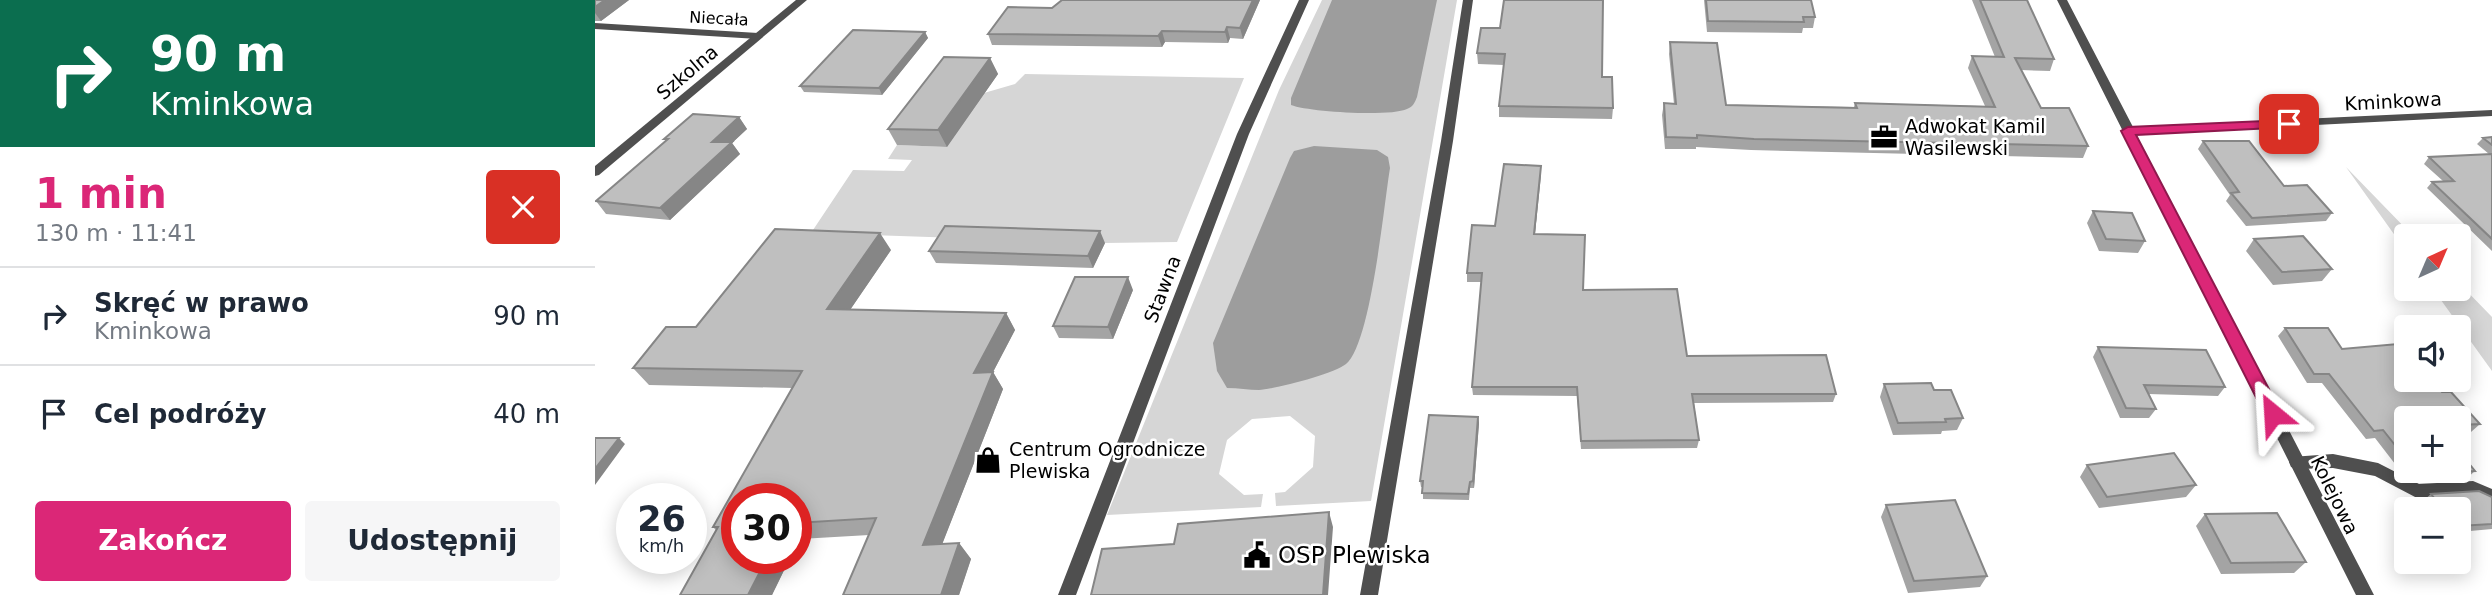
<!DOCTYPE html>
<html lang="pl">
<head>
<meta charset="utf-8">
<style>
	body { margin:0; font-family:"DejaVu Sans",sans-serif; background:#f6f6f7; color:#1f2937; height:100vh; display:flex; flex-direction:column; font-size:26px; white-space:nowrap }
	* { box-sizing:border-box; margin:0 }
	p { font-size:23px; color:#747a83 }
	.icon { flex:none; width:38px; height:38px; fill:none; stroke:currentColor; stroke-width:2; stroke-linecap:round; stroke-linejoin:round }
	.map { position:relative; flex:1; overflow:hidden }
	.drawer { display:flex; flex-direction:column; background:#fff; width:595px }
	.drawer>* { flex:none }
	.top-card { background:#0b6e4f; color:#fff; overflow:hidden }
	.needle { width:46px; rotate:44deg }
	.buttons { position:absolute; left:1799px; top:224px; display:grid; gap:14px }
	.buttons a { display:grid; place-items:center; width:77px; height:77px; border-radius:7px; background:#fff; box-shadow:0 4px 18px #0003; font-size:35px }
	.speed { position:absolute; left:21px; top:483px; display:flex; gap:14px; font-size:35px; font-weight:700; text-align:center }
	.speed>* { display:grid; place-content:center; width:91px; height:91px; border-radius:50%; background:#fff; box-shadow:0 4px 18px #0003; line-height:1 }
	.speed small { font-size:18px; font-weight:400 }
	.speed .limit { border:10px solid #d22; background:#fff; color:#111 }
	.pin { position:absolute; display:grid; place-items:center; width:60px; height:60px; color:#fff; margin:-30px; border-radius:14px; box-shadow:0 4px 10px #0006 }
	.me { position:absolute; width:77px; margin:-38px; rotate:333deg; stroke-linejoin:round; filter:drop-shadow(0 0 5px #0008) }
	.turn { display:flex; align-items:center; gap:24px; height:147px; padding:0 35px; font-size:32px }
	.turn .icon { width:91px; height:91px; stroke-width:2.5 }
	.turn b { display:block; font-size:49px; line-height:60px }
	.round { display:grid; place-items:center; flex:none; width:74px; height:74px; border-radius:7px; background:#f6f6f7 }
	.headline { display:flex; align-items:center; justify-content:space-between; height:119px; padding:0 35px }
	h1 { font-size:42px; font-weight:700; line-height:52px; color:#db2777 }
	.button { display:flex; gap:14px; margin-top:auto; padding:14px 35px }
	.button a { flex:1; height:80px; border-radius:7px; background:#db2777; color:#fff; font-size:28px; font-weight:700; line-height:80px; text-align:center }
	.button a+a { background:#f6f6f7; color:#1f2937 }
	ul { padding:0; list-style:none }
	li { display:flex; align-items:center; gap:21px; height:98px; padding:0 35px; border-top:2px solid #e0e1e3 }
	li div { flex:1 }
	li b { display:block; font-size:26px }
	li em { font-style:normal }
	main { display:flex; flex:1; min-height:0 }
	.map>svg:first-child { display:block }
</style>
</head>
<body>
<main>
<section class="drawer">
<div class="top-card">
<div class="turn"><svg class="icon" aria-label="right" viewBox="0 0 24 24"><path d="M7 20v-9h11M14 6l5 5-5 5"/></svg><div><b>90 m</b>Kminkowa</div></div>
</div>
<div class="headline"><div><h1>1 min</h1><p>130 m · 11:41</p></div><a class="round" style="background:#d93025;color:#fff"><svg class="icon" aria-label="close" viewBox="0 0 24 24"><path d="M6 6l12 12M18 6L6 18"/></svg></a></div>
<ul>
<li><svg class="icon" aria-label="right" viewBox="0 0 24 24"><path d="M7 20v-9h11M14 6l5 5-5 5"/></svg><div><b>Skręć w prawo</b><p>Kminkowa</p></div><em>90 m</em></li>
<li><svg class="icon" aria-label="arrive" viewBox="0 0 24 24"><path d="M6 21V4h12l-3 4 3 4H6"/></svg><div><b>Cel podróży</b></div><em>40 m</em></li>
</ul>
<div class="button"><a>Zakończ</a><a>Udostępnij</a></div>
</section>
<div class="map">
<svg width="1897" height="595" viewBox="0 0 1897 595">
	<rect width="100%" height="100%" fill="#fff"/>
	<path fill="#d6d6d6" d="M727,0H862L776,501L681,506L680,493L690,492L718,467L720,436L695,416L657,419L632,440L624,474L649,495L668,494L666,507L512,515L684,90Z
		M430,74L649,78L582,242L510,243L216,233L258,170L309,171L317,160L293,159L302,145L352,147L389,93L420,84Z
		M1751,167L1818,236H1811V251Z
		M1864,283L1897,317V371L1838,289H1864Z"/>
	<path fill="#9d9d9d" d="M737,0H842L822,97C820,102 818,107 812,109C795,117 714,112 696,105V98Z
		M719,146L782,150L793,157L795,168C789,204 776,344 751,364C739,374 680,389 664,390C654,390 643,388 632,388L622,371L618,343L695,158L699,151Z"/>
	<g fill="none" stroke-linecap="round" stroke-linejoin="round">
		<path fill="#4f4f4f" fill-rule="evenodd" d="M1738,454L1783,463L1824,484L1878,481L1897,489V504L1877,495L1822,498L1780,476L1738,468L1702,469L1696,467L1694,462L1696,457Z"/>
		<path fill="#4f4f4f" fill-rule="evenodd" d="M704,0H714L654,134L481,595H463L642,134Z
			M868,0H878L858,141L783,595H765L846,141Z
			M1462,0H1472L1538,127L1897,110V116L1541,134L1779,595H1761Z
			M0,23L163,33L168,36L163,39L0,29Z"/>
		<path fill="#4f4f4f" fill-rule="evenodd" d="M201,0H212L4,175L0,176V166Z"/>
	</g>
	<path fill="#a4a4a4" d="M0,0H34L6,21H0Z
		M665,0L648,39L635,38L633,43L570,42L567,47L397,45L393,34L457,8Z
		M1109,0H1216L1220,17L1218,28H1208L1207,33L1112,32Z
		M1377,0H1432L1459,59L1455,71L1426,70L1446,108L1493,146L1488,158L1156,150L1101,147V149H1070L1067,115L1069,103L1079,104L1074,54L1075,42L1131,105L1259,107L1260,103L1390,106L1373,68L1377,56L1400,57Z
		M886,28L1007,77L1018,108L1017,119L904,117V106L909,65L883,64L882,53Z
		M330,32L333,38L287,95L209,92L205,86Z
		M395,58L403,74L352,147L302,145L293,129Z
		M144,117L152,129L137,143L145,154L75,220L11,214L1,201L71,141L69,139Z
		M1897,137V251L1832,188L1837,182L1848,181L1829,164L1834,157L1894,154L1882,144L1888,138Z
		M1608,141L1689,186L1737,213L1731,221L1651,226L1631,201L1635,195L1603,149Z
		M946,166L940,234L988,290L1092,356L1241,394L1238,402L1099,403L1104,440L1102,448L986,449L982,396L878,395L877,387L886,282H872V273L900,226Z
		M1498,211L1550,241L1543,253L1504,251L1492,223Z
		M1659,239L1737,269L1727,281L1678,285L1651,251Z
		M510,243L498,268L341,263L334,251Z
		M296,250L255,310L411,313L420,330L398,372L408,389L347,544L364,543L376,559L364,595H248L274,535L205,539L201,546V499H142L195,558L177,595H85L121,530L118,527L197,388L54,385L38,368Z
		M538,290L518,339L464,338L458,326Z
		M1690,328L1747,349L1847,392L1885,424L1876,432L1864,433V418H1811V471H1880L1871,479L1825,481L1807,473L1780,438L1771,439L1727,383H1712L1683,336Z
		M1503,347L1630,387L1623,396L1553,394L1561,409L1554,418H1525L1498,357Z
		M1289,384L1339,390L1368,418L1362,430L1347,431L1346,434L1298,435L1285,397Z
		M883,417L884,423L879,488H875L874,500L828,499V487H826L825,481Z
		M1492,465L1601,485L1591,497L1504,508L1485,477Z
		M1836,494L1897,497V529L1864,532V509H1837L1829,500Z
		M1291,505L1392,576L1385,587L1313,593L1286,517Z
		M1610,514L1711,562L1699,573L1626,574L1601,526Z"/>
	<path fill="#868686" d="M10,0H34L6,21L0,13V7Z
		M658,0H665L648,39L645,28Z
		M632,27L635,38L633,43L630,32Z
		M567,31L570,42L567,47L563,36Z
		M330,32L333,38L287,95L284,88Z
		M395,58L403,74L352,147L343,130Z
		M144,117L152,129L137,143L145,154L75,220L65,208L117,142Z
		M946,166V175L939,243V234Z
		M505,231L510,243L498,268L493,256Z
		M285,233L296,250L244,326L232,309Z
		M533,277L538,290L518,339L513,327Z
		M411,313L420,330L398,372L408,389L341,560L328,545L379,373Z
		M883,417L884,423L879,488L878,481Z
		M24,438L30,444L0,485V469Z
		M734,512L738,527L733,595H728Z
		M201,536L205,539L201,546Z
		M364,543L376,559L364,595H346Z
		M172,558H195L177,595H153Z"/>
	<path fill="#bfbfbf" stroke="#868686" stroke-width="2" d="M0,0H10L0,7Z
		M467,0H658L645,28L632,27L630,32L567,31L563,36L393,34L413,7L457,8Z
		M909,0H1008L1007,77H1017L1018,108L904,106L910,54L882,53L886,28H905Z
		M1111,0H1216L1220,17H1208L1209,22L1113,21Z
		M1385,0H1432L1459,59L1420,58L1446,108H1474L1493,146L1159,139L1102,135V138L1071,137L1069,103L1081,104L1075,42L1122,43L1131,105L1262,108L1260,103L1400,107L1377,56L1409,57Z
		M258,30L330,32L284,88L205,86Z
		M349,57L395,58L343,130L293,129Z
		M98,114L144,117L117,142H137L65,208L1,201L73,139H69Z
		M1897,137V145L1888,138Z
		M1608,141H1654L1689,186L1712,185L1737,213L1657,218L1636,193L1644,192Z
		M1897,154V239L1837,182L1859,181L1834,157Z
		M909,164L946,166L939,234L990,235L988,290L1082,289L1092,356L1231,355L1241,394H1097L1104,440L986,441L982,387H877L887,273H872L877,225L900,226Z
		M1498,211L1537,213L1550,241L1511,239Z
		M350,226L505,231L493,256L334,251Z
		M180,229L285,233L232,309L411,313L379,373L398,372L328,545L364,543L346,595H248L281,518L201,523V499H142V558H172L153,595H85L123,527H118L207,371L38,368L71,327H101Z
		M1708,236L1737,269L1687,272L1659,239Z
		M480,277H533L513,327L458,326Z
		M1690,328H1733L1747,349L1803,344L1811,352V380H1836L1847,392H1856L1885,424L1864,425V418H1811V459L1788,430L1779,431L1734,374H1719Z
		M1503,347L1611,350L1630,387L1549,385L1561,409L1531,408Z
		M1336,383L1339,390H1356L1368,418L1350,419L1351,422L1303,423L1289,384Z
		M834,415L883,417L878,481L875,482L873,494L827,493L828,481H825Z
		M0,438H24L0,469Z
		M1864,451L1880,471L1833,473L1828,471H1864Z
		M1579,453L1601,485L1512,497L1492,465Z
		M1884,491L1897,497V524L1864,526V509H1848L1836,494Z
		M1360,500L1392,576L1319,581L1291,505Z
		M734,512L728,595H496L507,549L579,544L583,524Z
		M1682,513L1711,562L1636,563L1610,514Z"/>
	<path fill="#db2777" stroke="#8e194d" stroke-width="2" d="M1694,120L1701,124L1699,127L1541,135L1687,414L1684,419H1672L1526,131L1533,127Z"/>
	<defs>
		<symbol id="office-bare" viewBox="-9 -9 18 18"><path d="M-6-3h4V-5.5h4V-3h4V5H-6ZM-1-4.5V-3h2v-1.5ZM-6 0V1H6V0Z" fill="#000" stroke="#fff" stroke-width="2.5" paint-order="stroke"/></symbol>
		<symbol id="shop-bare" viewBox="-9 -9 18 18"><path d="M-5-2.5h2.3a2.7 3.5 0 0 1 5.4 0H5L5.5 6h-11ZM-1.5-2.5h3a1.5 2.3 0 0 0-3 0Z" fill="#000" stroke="#fff" stroke-width="2.5" paint-order="stroke"/></symbol>
		<symbol id="civic-bare" viewBox="-9 -9 18 18"><path d="M-.6-6.5H3V-4.5H.6V-3L4-1V1h2V6H-6V1h2V-1L-.6-3ZM-1.2 2.5V6h2.4V2.5Z" fill="#000" stroke="#fff" stroke-width="2.5" paint-order="stroke"/></symbol>
	</defs>
	<g fill-rule="evenodd">
		<use href="#office-bare" x="1270" y="118" width="38" height="38"/>
		<use href="#shop-bare" x="374" y="441" width="38" height="38"/>
		<use href="#civic-bare" x="643" y="536" width="38" height="38"/>
	</g>
	<g text-anchor="middle" stroke-width="5" stroke-linejoin="round" paint-order="stroke">
		<g font-size="16" fill="#000" stroke="#fff">
			<text transform="translate(124 18) rotate(3)" y="6">Niecała</text>
		</g>
		<g font-size="19" fill="#000" stroke="#fff">
			<text transform="translate(92 72) rotate(-40)" y="7">Szkolna</text>
			<text transform="translate(1798 101) rotate(-3)" y="7">Kminkowa</text>
			<text transform="translate(567 289) rotate(-69)" y="7">Stawna</text>
			<text transform="translate(1740 495) rotate(64)" y="7">Kolejowa</text>
		</g>
		<g font-size="19" fill="#000" stroke="#fff" text-anchor="start">
			<text x="1310" y="133">Adwokat Kamil<tspan x="1310" dy="22">Wasilewski</tspan></text>
			<text x="414" y="456">Centrum Ogrodnicze<tspan x="414" dy="22">Plewiska</tspan></text>
		</g>
		<g font-size="23" fill="#000" stroke="#fff" text-anchor="start">
			<text x="683" y="563">OSP Plewiska</text>
		</g>
	</g>
</svg>
<div class="buttons">
<a><svg class="needle" viewBox="-14 -14 28 28"><path d="M0-13l5 13h-10z" fill="#e53935"/><path d="M0 13l5-13h-10z" fill="#747a83"/></svg></a>
<a><svg class="icon" aria-label="sound" viewBox="0 0 24 24"><path d="M4 9h4l5-4v14l-5-4H4zM17 9q2 3 0 6"/></svg></a>
<a>+</a>
<a>−</a>
</div>
<div class="speed"><div>26<small>km/h</small></div><div class="limit">30</div></div>
<div class="pin" style="left:1694px;top:124px;background:#d93025"><svg class="icon" aria-label="arrive" viewBox="0 0 24 24"><path d="M6 21V4h12l-3 4 3 4H6"/></svg></div>
<svg class="me" style="left:1678px;top:414px" viewBox="-20 -20 40 40"><path d="M0-17L14 15 0 8-14 15z" fill="#db2777" stroke="#fff" stroke-width="4"/></svg>
</div>
</main>
</body>
</html>
